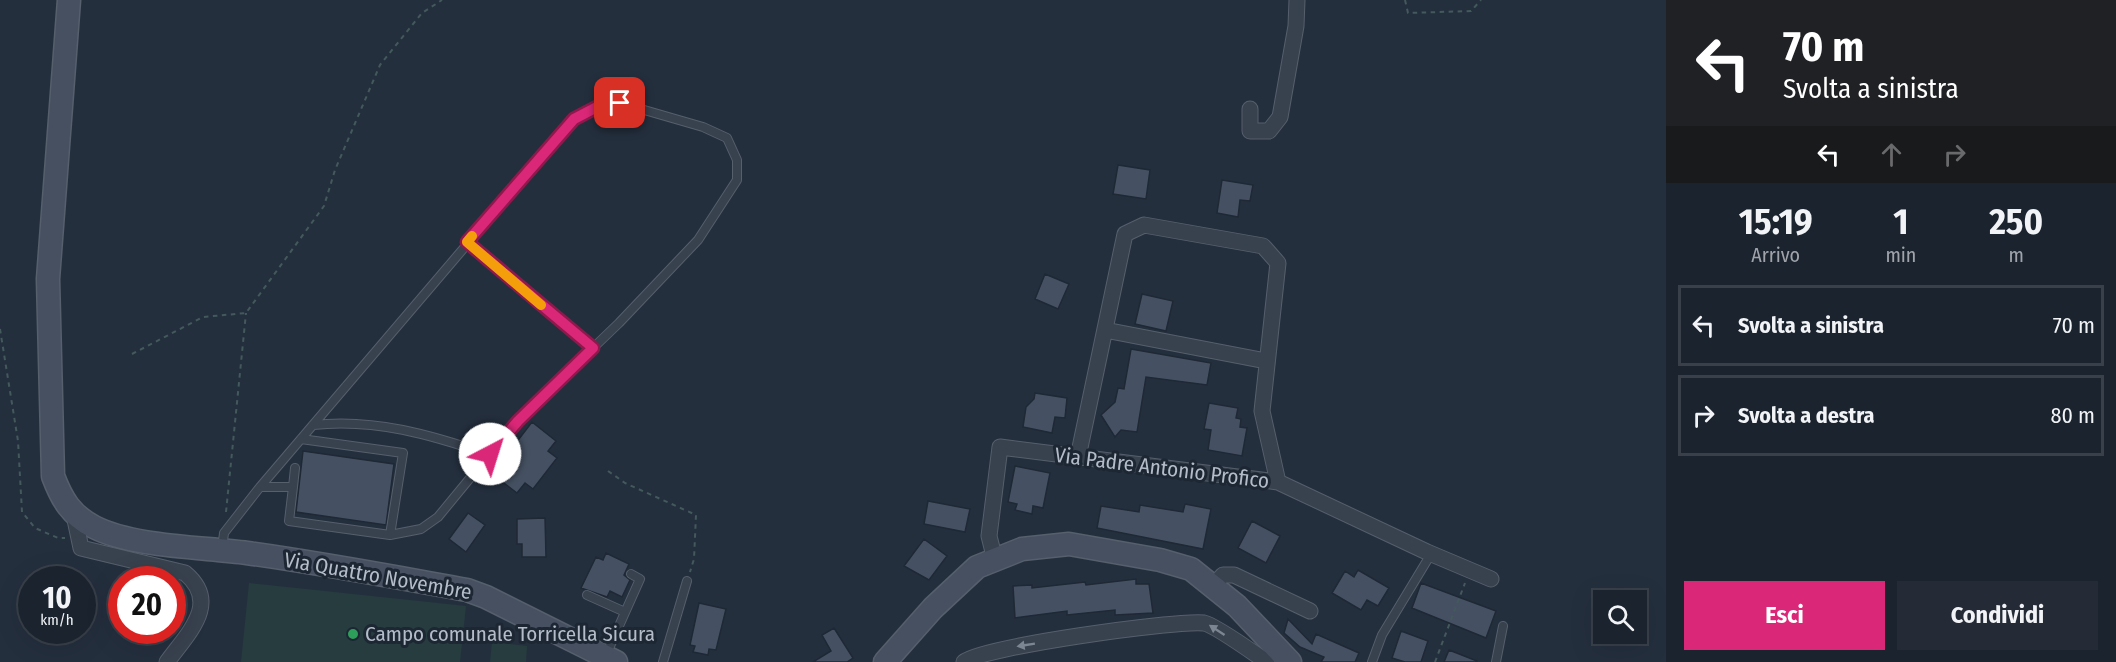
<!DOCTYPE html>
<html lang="it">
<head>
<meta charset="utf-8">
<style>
	body { margin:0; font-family:"Fira Sans Condensed",sans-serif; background:#242b36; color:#f1f3f6; height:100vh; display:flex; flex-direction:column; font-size:22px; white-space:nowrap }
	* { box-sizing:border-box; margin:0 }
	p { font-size:20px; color:#a0a4aa }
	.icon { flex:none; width:33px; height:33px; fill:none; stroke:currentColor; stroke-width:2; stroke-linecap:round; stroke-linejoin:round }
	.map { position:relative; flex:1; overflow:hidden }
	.details { display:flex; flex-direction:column; background:#1b232e; width:450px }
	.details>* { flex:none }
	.banner { background:#202124; color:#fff; overflow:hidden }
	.fabs { position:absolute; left:1593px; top:590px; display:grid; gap:12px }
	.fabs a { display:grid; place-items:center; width:54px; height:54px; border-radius:0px; background:#1b232e; box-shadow:0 6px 24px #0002,0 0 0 2px #39404a; font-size:30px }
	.speed { position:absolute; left:18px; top:566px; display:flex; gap:12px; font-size:30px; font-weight:700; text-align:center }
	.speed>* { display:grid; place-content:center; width:78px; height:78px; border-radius:50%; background:#1b232e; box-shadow:0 6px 24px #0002,0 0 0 2px #39404a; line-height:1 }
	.speed small { font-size:15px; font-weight:400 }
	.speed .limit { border:9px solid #d22; background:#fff; color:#111 }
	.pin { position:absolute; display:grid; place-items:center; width:51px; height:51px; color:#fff; margin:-26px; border-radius:12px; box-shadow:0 3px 9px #0006 }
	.me { position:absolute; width:66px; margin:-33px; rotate:40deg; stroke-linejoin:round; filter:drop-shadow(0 0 4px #0008) }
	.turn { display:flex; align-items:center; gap:21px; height:126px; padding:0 18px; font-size:27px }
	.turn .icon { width:78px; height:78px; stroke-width:2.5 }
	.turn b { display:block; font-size:42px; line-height:51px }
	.lanes { display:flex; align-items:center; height:57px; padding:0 18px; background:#0003; justify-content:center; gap:30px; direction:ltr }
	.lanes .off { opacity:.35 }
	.eta { display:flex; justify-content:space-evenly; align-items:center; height:102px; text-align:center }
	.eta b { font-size:36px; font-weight:700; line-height:42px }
	.action { display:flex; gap:12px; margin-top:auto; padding:12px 18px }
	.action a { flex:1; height:69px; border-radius:0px; background:#db2777; color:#fff; font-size:24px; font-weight:700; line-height:69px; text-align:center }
	.action a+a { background:#242b36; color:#f1f3f6 }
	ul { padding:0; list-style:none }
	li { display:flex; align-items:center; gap:18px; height:81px; margin:0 12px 9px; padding:0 6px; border:3px solid #39404a; border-radius:0px }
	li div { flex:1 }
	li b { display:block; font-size:22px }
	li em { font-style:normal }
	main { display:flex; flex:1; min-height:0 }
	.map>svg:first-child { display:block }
</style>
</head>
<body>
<main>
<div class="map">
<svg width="1666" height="662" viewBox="0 0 1666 662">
	<rect width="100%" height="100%" fill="#242f3e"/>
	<path fill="#263c3f" d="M249,583L466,606L460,662H241Z
		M492,642L527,646L526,662H490Z"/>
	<path fill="#455162" stroke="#1f2835" stroke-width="1.5" d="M1118,165L1150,170L1146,199L1113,194Z
		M1222,180L1253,185L1250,201L1240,200L1238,217L1217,213Z
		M1045,274L1069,284L1058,309L1035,299Z
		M1142,294L1173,301L1166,331L1135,324Z
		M1131,349L1211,363L1207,385L1146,377L1137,432L1121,430L1115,437L1101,415L1115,402L1118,388L1124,389Z
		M1035,393L1067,398L1065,418L1055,417L1052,433L1023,427L1026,407L1034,399Z
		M1209,403L1238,408L1236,418L1241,419L1240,427L1247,428L1242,456L1208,450L1211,430L1204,429Z
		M532,422L556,441L548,451L557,458L533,489L525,483L517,493L492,474Z
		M303,451L394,464L386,525L296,512Z
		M1015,466L1050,473L1043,508L1033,506L1032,514L1015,510L1017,504L1008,502Z
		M928,501L970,509L965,532L924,524Z
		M1185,504L1211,509L1203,549L1097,528L1101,506L1139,512L1140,505L1183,512Z
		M468,513L485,525L466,552L449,539Z
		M545,518L546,557H522V544H517V519Z
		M1252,521L1280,536L1266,563L1238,548Z
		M924,539L947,556L929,580L904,566Z
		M606,553L629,564L624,575L630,580L622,597L610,591L607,597L581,588L596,557L603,560Z
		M1358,570L1389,588L1378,606L1367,600L1361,610L1332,593L1345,571L1354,577Z
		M1136,579V584H1149L1153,613L1115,615V610L1067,615V611L1015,618L1013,586L1032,585V588L1085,582L1086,585Z
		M1421,583L1496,611L1486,638L1412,608Z
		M699,603L726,609L716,650L709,649L708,655L693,652L695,646L690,645Z
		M1288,619L1312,644L1316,634L1359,653L1355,662H1321L1324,657L1300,647L1284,633Z
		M834,628L853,658L847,662H813L831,651L822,635Z
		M1401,631L1428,641L1421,662H1405L1392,658Z
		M1449,650L1477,661V662H1444Z"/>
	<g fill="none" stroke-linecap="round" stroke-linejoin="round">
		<defs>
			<path id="service" d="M467,242L593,349
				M313,425C374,418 432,435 490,455
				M301,439L403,453L390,535
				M293,487L295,468
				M222,549L224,533L260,487H293L289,521L390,535L421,529L438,517L517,421L619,323L698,240L737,180V160L727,138L703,127L620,103L598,107L574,119L260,487
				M587,595L625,612
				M606,655L640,579L631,574
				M663,662L687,581
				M1372,662L1382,635L1431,554
				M1496,662L1503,626"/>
			<path id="minor" d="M1250,109V131H1269L1280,117L1296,26L1297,0
				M1105,330L1266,361
				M1078,457L1125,234L1144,225L1263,246L1278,263L1262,411L1278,482
				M74,515L81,548L185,573C221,603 188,633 167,662
				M995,560L989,536L1000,447L1278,482L1427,552L1491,579
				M1214,585L1223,575H1234L1310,611
				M964,662C982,647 1175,620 1204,623C1215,625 1255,654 1267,662"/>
			<path id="secondary" d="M69,0L48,279L53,476C62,500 71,515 94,527C133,547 202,547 247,553C320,563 394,577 467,590L486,597L616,662
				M885,662L933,608L977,567L1022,549L1069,544L1160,560L1191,569L1237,606L1290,662"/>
		</defs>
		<use href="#service" stroke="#565f6c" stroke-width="10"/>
		<use href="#minor" stroke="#565f6c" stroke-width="17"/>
		<use href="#secondary" stroke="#565f6c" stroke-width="25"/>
		<path stroke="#44595c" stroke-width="2" stroke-dasharray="4.5 4.5" stroke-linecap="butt" d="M1405,0L1408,13L1471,11L1481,0
			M0,329L18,441L22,512L35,528L58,538H65
			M132,354L203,317L246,313L324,206L335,170L380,65L422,13L442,0
			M608,471L625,483L696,515L694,559L690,572
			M226,512L246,313
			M1435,662L1465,583"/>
		<use href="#service" stroke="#38414e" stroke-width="8"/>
		<use href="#minor" stroke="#38414e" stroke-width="15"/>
		<use href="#secondary" stroke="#465061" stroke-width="22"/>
	</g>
	<defs><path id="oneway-solid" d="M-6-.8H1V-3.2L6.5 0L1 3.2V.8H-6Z" transform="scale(1.5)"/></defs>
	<g fill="#7c8592">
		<use href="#oneway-solid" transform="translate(1217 630) rotate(-147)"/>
		<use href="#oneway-solid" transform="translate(1026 645) rotate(171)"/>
	</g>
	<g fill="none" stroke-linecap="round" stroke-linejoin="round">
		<defs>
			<path id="route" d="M490,454L518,421L593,348L467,242L574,119L597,107L620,103"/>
		</defs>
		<use href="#route" stroke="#8e194d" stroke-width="15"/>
		<use href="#route" stroke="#db2777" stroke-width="10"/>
		<path stroke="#f59e0b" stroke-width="10" d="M472,236L467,242L541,305"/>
	</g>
	<circle fill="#2e9e5b" stroke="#1d2633" stroke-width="2" cx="353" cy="634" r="6"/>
	<g text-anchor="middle" stroke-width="6" stroke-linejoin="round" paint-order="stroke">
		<g font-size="21" fill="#b4bcc9" stroke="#1d2633">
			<text transform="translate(1162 468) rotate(7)" y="7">Via Padre Antonio Profico</text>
			<text transform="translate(378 576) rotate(10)" y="7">Via Quattro Novembre</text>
		</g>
		<g font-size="21" fill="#b4bcc9" stroke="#1d2633" text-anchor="start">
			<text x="365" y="641">Campo comunale Torricella Sicura</text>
		</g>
	</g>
</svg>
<div class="fabs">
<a><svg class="icon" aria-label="search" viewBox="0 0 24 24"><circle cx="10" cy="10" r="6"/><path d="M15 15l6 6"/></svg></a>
</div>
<div class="speed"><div>10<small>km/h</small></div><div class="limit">20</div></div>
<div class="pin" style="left:620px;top:103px;background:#d93025"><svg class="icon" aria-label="arrive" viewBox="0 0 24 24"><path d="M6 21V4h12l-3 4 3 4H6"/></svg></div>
<svg class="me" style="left:490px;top:454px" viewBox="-20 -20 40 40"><circle r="19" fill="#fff"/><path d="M0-13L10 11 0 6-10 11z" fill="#db2777"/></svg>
</div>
<section class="details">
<div class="banner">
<div class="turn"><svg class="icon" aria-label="left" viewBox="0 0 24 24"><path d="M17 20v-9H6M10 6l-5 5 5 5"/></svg><div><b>70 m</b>Svolta a sinistra</div></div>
<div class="lanes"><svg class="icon" aria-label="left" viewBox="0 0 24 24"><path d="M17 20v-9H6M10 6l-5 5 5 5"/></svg><svg class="icon off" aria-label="ahead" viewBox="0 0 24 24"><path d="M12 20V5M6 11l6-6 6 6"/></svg><svg class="icon off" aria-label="right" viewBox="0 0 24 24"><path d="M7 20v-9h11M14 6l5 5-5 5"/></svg></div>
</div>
<div class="eta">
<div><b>15:19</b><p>Arrivo</p></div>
<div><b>1</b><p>min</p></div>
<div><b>250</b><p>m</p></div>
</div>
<ul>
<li><svg class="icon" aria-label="left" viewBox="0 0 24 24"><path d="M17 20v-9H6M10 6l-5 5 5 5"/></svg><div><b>Svolta a sinistra</b></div><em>70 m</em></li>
<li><svg class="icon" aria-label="right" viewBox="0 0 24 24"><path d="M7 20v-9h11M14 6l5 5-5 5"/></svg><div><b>Svolta a destra</b></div><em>80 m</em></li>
</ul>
<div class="action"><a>Esci</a><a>Condividi</a></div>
</section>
</main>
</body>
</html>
